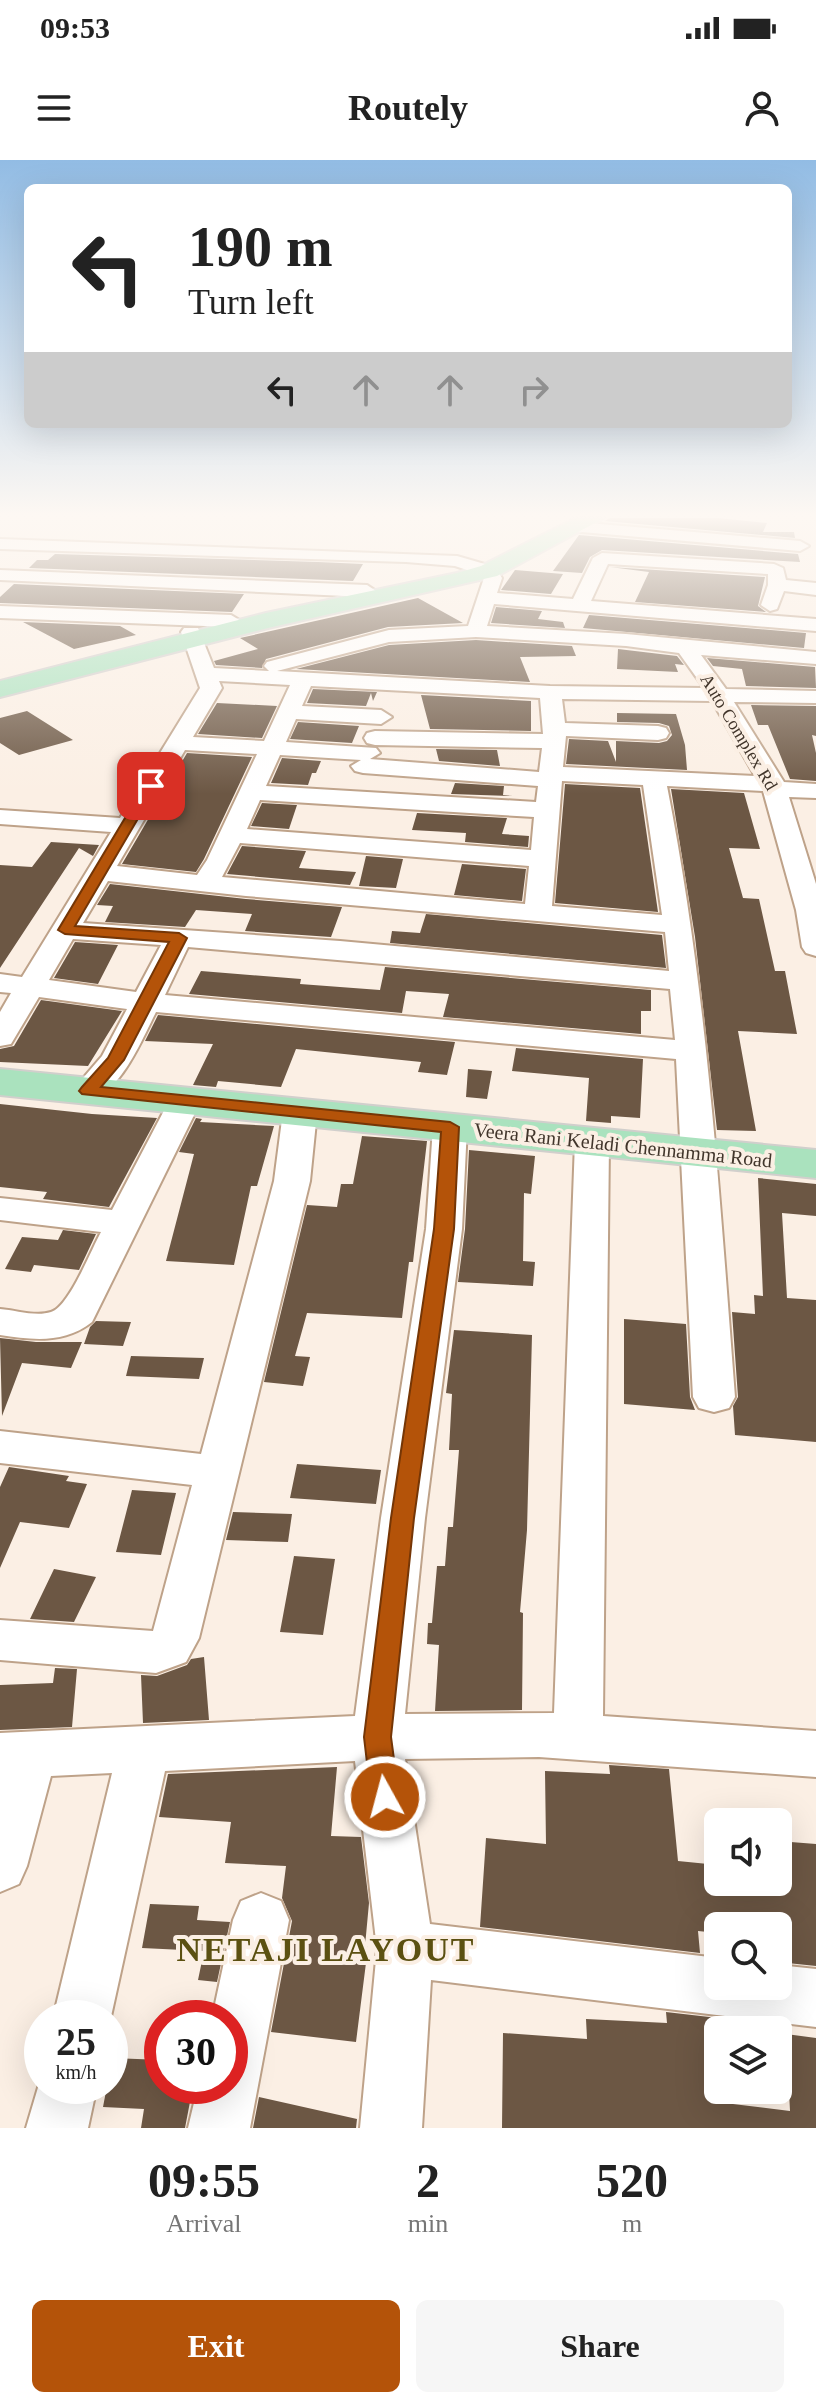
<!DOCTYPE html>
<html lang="en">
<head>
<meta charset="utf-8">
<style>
	body { margin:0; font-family:Georgia,serif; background:#f6f6f6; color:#222; height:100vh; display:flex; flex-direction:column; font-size:30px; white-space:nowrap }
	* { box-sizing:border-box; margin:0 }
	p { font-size:26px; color:#767676 }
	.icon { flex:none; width:44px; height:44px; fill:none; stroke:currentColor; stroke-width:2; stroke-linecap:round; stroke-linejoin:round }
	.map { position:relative; height:1968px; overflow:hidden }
	.sheet { display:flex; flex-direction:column; background:#fff; flex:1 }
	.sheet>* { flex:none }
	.top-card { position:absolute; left:24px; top:24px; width:768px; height:244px; border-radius:12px; box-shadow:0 8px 32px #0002; background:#fff; color:#222; overflow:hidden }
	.tools { position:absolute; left:704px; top:1648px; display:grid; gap:16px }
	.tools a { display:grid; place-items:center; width:88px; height:88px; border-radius:12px; background:#fff; box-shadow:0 8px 32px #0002; font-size:40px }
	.speed { position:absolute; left:24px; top:1840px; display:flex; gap:16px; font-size:40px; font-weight:700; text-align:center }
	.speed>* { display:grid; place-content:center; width:104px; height:104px; border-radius:50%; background:#fff; box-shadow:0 8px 32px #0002; line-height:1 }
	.speed small { font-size:20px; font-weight:400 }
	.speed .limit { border:12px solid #d22; background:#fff; color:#111 }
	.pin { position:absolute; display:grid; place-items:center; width:68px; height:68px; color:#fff; margin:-34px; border-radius:16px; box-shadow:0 4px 12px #0006 }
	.me { position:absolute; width:88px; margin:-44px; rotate:353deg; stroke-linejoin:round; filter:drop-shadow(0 0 6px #0008) }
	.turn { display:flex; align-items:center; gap:28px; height:168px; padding:0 32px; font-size:36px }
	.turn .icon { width:104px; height:104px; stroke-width:2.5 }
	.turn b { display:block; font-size:56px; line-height:68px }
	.lanes { display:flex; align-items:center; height:76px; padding:0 32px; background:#0003; justify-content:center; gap:40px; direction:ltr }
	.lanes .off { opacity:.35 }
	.eta { display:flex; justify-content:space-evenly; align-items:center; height:136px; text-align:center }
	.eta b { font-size:48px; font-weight:700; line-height:56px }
	.action { display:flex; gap:16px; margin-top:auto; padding:16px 32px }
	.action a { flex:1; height:92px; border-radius:12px; background:#b45309; color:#fff; font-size:32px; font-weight:700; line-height:92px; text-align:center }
	.action a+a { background:#f6f6f6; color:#222 }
	.status { display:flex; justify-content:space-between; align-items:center; height:56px; padding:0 40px; background:#fff; direction:ltr }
	.status svg { height:22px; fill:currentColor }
	header { display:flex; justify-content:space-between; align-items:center; height:104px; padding:0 32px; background:#fff; font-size:36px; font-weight:700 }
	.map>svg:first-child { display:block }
</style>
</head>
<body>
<div class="status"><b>09:53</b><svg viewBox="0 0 49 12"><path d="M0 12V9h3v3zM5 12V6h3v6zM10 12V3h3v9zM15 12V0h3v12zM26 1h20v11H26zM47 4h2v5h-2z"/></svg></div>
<header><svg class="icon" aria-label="menu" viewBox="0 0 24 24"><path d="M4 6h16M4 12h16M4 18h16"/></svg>Routely<svg class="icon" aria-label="person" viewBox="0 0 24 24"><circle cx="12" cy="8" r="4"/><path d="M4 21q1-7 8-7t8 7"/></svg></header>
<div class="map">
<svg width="816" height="1968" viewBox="0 0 816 1968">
	<rect width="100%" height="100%" fill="#fbefe4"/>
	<path fill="#6c5744" d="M610,358H718L767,363L763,372H794L795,378L605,361Z
		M579,375L798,394L800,402L602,390L590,397L582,413L553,411Z
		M55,394L318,402L363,404L353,421L29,408L37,400H48Z
		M610,407L765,417L758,446L766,452L635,442L649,412Z
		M515,410L563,414L551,434L501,430Z
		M14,424L244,434L232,452L0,443V437Z
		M418,438L463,463L388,467L266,499L262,508L216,505L214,501L258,489L240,478Z
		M496,447L542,451L538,459L563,462L565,468L491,463Z
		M589,455L806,473L804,488L583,468Z
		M23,462L120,466L136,475L74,489Z
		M476,480L572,486L576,496L520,497L530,522L296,509L389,485Z
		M618,489L677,496L684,505L675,504L678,512L617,509Z
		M707,498L815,507L816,528L746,526L742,509L713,506Z
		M313,529L377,532L373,541L371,533L366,546L307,543Z
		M421,535L531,541V571L430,569Z
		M217,543L277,546L262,578L198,574Z
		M751,545L816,546V576L812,575L816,593V621L790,619L768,565H758Z
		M27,551L73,580L19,595L0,583V558Z
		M617,553L676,554L685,585L687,610L566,604L569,579L608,581L616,602V581L659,583L667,581L672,575L669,566L659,563L617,562Z
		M298,562L359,566L352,583L290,579Z
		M436,589L497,590L500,606L439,601Z
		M187,593L252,597L204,699L196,712L122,704Z
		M282,598L321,601L316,613H312L308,625L271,623Z
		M455,623L504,626L503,635L513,636L451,634Z
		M565,624L640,628L658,752L555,743Z
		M671,629L744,633L760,689L729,688L743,738L759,739L775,811H785L797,874L738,871L756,971L717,970L695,777Z
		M262,643L297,645L289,669L251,666Z
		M417,653L507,658L502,674L529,676L528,687L465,682L466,673L412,670Z
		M51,682L99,685L93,696L79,688L0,808V705L32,707Z
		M242,686L306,691L299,708L356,712L350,725L227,714Z
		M366,696L403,699L396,728L359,726Z
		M462,704L526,709L522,741L454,735Z
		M110,724L246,739L342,747L331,777L245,771L252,754L196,750L185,767L105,762L113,746L97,745Z
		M426,754L662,775L666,808L390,783L392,771L420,773Z
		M75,782L118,785L98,824L54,818Z
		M385,807L651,830V851H641V874L443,857L449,834L406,831L402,853L189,834L201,811L301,819L300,824L380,830Z
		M41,840L122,851L88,906L0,902V889L14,886Z
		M158,855L455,882L447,915L418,912L421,902L296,889L281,927L218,921L216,927L193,925L213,884L145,881Z
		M516,888L643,899L640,958L611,956V963L586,961L589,918L512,911Z
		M468,909L492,911L487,939L466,937Z
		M0,944L92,954L157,958L109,1047L43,1039L47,1032L0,1027Z
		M196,958L202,959L200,962L274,966L257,1026H251L234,1105L166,1101L194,994L179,992Z
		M362,976L427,981L413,1102H409L402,1158L307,1153L295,1196L310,1197L303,1226L264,1222L307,1045L337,1047L341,1024H353Z
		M469,990L535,996L531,1034L524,1033L523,1101L535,1102L533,1126L458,1122L465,1069Z
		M758,1018L816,1024V1056L782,1053L787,1138L816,1140V1282L735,1275L733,1246L738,1237L732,1152L755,1154L754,1135L763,1136Z
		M63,1070L96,1074L79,1110L34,1105L31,1112L5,1109L22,1077L58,1080Z
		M624,1159L686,1164L690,1237L695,1250L624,1244Z
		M96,1161L131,1162L123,1186L84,1184L90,1167Z
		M454,1170L532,1175L527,1370L520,1452L523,1453L522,1550L435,1551L439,1485L427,1484L428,1463H432L437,1406H445L448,1367H453L459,1290H449L452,1234L446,1233Z
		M0,1178L36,1182H82L71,1208L22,1203L2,1256Z
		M131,1196L204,1198L199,1219L126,1216Z
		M297,1304L381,1310L376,1344L290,1338Z
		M9,1307L69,1316L66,1321L87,1324L69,1368L20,1362L0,1408V1327Z
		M132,1330L176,1333L161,1395L116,1392Z
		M233,1352L292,1354L288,1382L226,1380Z
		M294,1396L335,1399L323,1475L280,1472Z
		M54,1409L96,1417L74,1462L30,1459Z
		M204,1497L209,1560L143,1563L141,1515L157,1516L187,1505L191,1499Z
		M55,1508L77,1509L72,1567L0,1570V1525L53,1523Z
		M609,1605L669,1609L678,1701L718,1705V1722H778V1681L816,1684V1806L778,1802V1766H718V1773L698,1771L700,1793L480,1767L486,1678L546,1684L545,1611L610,1614Z
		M337,1607L331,1676L361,1677L369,1743L365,1786L368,1787L356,1882L271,1872L292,1761L282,1738L286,1706L225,1703L231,1662L159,1657L168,1614Z
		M150,1744L199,1746L197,1760L230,1762L217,1822L198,1820L204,1791L142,1788Z
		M666,1852L718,1858V1930H732L733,1944L790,1951L786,1874L816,1878V1968H502L503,1873L587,1879L586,1859L667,1863Z
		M112,1898L162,1900V1926H193L185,1968H141L144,1949L103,1947L107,1926H110Z
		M259,1937L357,1959L356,1968H253Z"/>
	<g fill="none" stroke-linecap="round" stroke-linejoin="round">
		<defs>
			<path id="minor" d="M576,362L800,381L809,386L800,391L570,371L568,367L570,363Z
				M0,379L457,396L495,407L502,418L497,433L573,439L593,398L602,393L774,404L783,408L786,420L816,423V435L784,431L777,449L770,451L761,445L768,425V414L608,404L591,441L816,459V471L494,444L487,466L626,474L816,492V504L701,495L726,529L816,531V543L734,542L784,622L816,624V638L789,637L816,724V796L806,793L802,787L796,750L763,631L667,626C707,828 719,1030 735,1237L729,1248L714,1252L699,1248L693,1237L676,899L156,852C141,881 115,948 77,938L72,931L102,896L127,849L39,837L11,884L0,886V852L11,833L0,832V814L22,817L111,672L0,664V650L120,658L200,528L181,472L184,468H198L214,508L269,511L264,506L267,502L389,470L468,466L484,418L482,415L455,406L406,402L0,389ZM476,477L626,486L679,493L704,528L550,526L277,511L389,482ZM219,521L290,525L264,581L193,577L222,528ZM311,526L540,538L543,574L375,571L367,573L364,578L367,583L375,585L542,588L539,612L370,599L380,593L376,588L286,582L296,559L381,564L392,557L381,550L302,546ZM562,539L712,541L755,616L563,607L566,576L658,580L666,578L669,573L666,568L658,566L565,563ZM185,590L257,594L207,700L197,715L117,706ZM280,595L361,600L351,606L355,611L363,613L538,626L536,642L266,626ZM562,621L643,625L662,755L552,746ZM260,640L534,657L531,690L247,669ZM240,683L529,706L525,744L222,717ZM108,721L246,736L665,772L669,811L340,781L83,763ZM73,779L161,785L136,832L49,820ZM188,787L670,829L675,880L165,835Z
				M0,410L367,425L376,431L367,437L0,420Z
				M0,446L231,455L241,461L231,467L0,458Z
				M185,931L197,934L201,941L92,1162C64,1184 33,1180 0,1175V1149C15,1150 36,1157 51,1152C69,1147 91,1090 101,1072L0,1060V1038L112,1050L169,941L173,934Z
				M300,942L312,945L317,952L310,1021L199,1478L186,1502L156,1513L0,1500V1460L153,1471L192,1325L0,1303V1271L201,1294L274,1021L283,952L288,945Z
				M450,957L462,960L467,967L462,1069L425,1358L405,1554L554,1553L575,982L580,975L592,972L604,975L609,982L603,1556L816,1571V1617L539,1597L405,1599L430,1764L718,1798V1826H778V1805L816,1809V1867L431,1820L422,1968H360L377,1789L355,1601L165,1611L110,1861V1858H53L112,1613L51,1616L27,1706L19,1724L0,1732V1573L355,1556L381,1358L426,1069L433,967L438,960Z
				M261,1733L281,1741L289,1760L250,1968H188L198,1926H230V1858H212L233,1760L241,1741Z
				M42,1914V1926H97L88,1968H26Z"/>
			<path id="major" d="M576,358H604L497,416L268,468L0,537V521L266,453L457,413L481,406Z
				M0,909L816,990V1018L0,935Z"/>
		</defs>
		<use href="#minor" stroke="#bea289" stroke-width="4"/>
		<use href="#major" stroke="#d1cfcc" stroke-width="4"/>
		<use href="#minor" fill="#fff" fill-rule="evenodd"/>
		<use href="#major" fill="#aae2be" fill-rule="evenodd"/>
	</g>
	<linearGradient id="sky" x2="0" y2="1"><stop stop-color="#92bce4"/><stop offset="0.56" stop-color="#fdf8f3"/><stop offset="1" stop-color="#fdf8f3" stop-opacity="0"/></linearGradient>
	<rect width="816" height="634" fill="url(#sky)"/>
	<path fill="#b45309" stroke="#753606" stroke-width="2" d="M146,623L157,626L75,766L179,773L187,778L124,900L101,927L450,962L459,967L454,1069L414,1358L391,1577L399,1637L395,1646L385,1650L375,1646L371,1637L364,1577L391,1358L434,1069L441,972L82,934L79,931L82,927L108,898L169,782L65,774L58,770Z"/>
	<g text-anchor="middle" stroke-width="8" stroke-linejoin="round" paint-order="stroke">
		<g font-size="18" fill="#41352b" stroke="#fbefe4">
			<text transform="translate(739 572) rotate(59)" y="6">Auto Complex Rd</text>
		</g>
		<g font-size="20" fill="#41352b" stroke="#fbefe4">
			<text transform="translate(623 985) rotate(6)" y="7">Veera Rani Keladi Chennamma Road</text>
		</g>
		<g font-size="34" font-weight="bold" letter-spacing="2" fill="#5b5011" stroke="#fbefe4">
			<text x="326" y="1801">NETAJI LAYOUT</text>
		</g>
	</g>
</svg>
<div class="tools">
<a><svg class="icon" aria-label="sound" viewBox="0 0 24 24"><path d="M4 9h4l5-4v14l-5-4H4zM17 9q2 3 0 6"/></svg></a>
<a><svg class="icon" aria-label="search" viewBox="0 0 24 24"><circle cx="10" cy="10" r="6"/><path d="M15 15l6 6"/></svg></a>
<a><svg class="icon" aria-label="layers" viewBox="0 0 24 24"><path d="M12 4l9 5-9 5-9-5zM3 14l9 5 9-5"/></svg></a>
</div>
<div class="speed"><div>25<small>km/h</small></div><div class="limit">30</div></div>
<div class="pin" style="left:151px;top:626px;background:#d93025"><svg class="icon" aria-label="arrive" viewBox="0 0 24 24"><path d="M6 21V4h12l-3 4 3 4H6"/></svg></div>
<svg class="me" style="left:385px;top:1637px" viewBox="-20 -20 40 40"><circle r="17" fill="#b45309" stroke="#fff" stroke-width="3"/><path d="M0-11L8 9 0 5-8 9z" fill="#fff"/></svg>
<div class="top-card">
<div class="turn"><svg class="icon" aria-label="left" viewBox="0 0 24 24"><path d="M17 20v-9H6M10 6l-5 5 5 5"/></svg><div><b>190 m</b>Turn left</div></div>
<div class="lanes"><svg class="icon" aria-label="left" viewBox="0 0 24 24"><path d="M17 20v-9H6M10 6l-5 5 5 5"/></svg><svg class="icon off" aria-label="ahead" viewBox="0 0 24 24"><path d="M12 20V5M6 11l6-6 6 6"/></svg><svg class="icon off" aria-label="ahead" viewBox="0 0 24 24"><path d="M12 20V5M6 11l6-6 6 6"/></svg><svg class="icon off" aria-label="right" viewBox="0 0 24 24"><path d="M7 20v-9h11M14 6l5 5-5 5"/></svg></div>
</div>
</div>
<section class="sheet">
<div class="eta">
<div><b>09:55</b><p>Arrival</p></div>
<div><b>2</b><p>min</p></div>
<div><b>520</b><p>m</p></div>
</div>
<div class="action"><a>Exit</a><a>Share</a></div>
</section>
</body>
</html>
